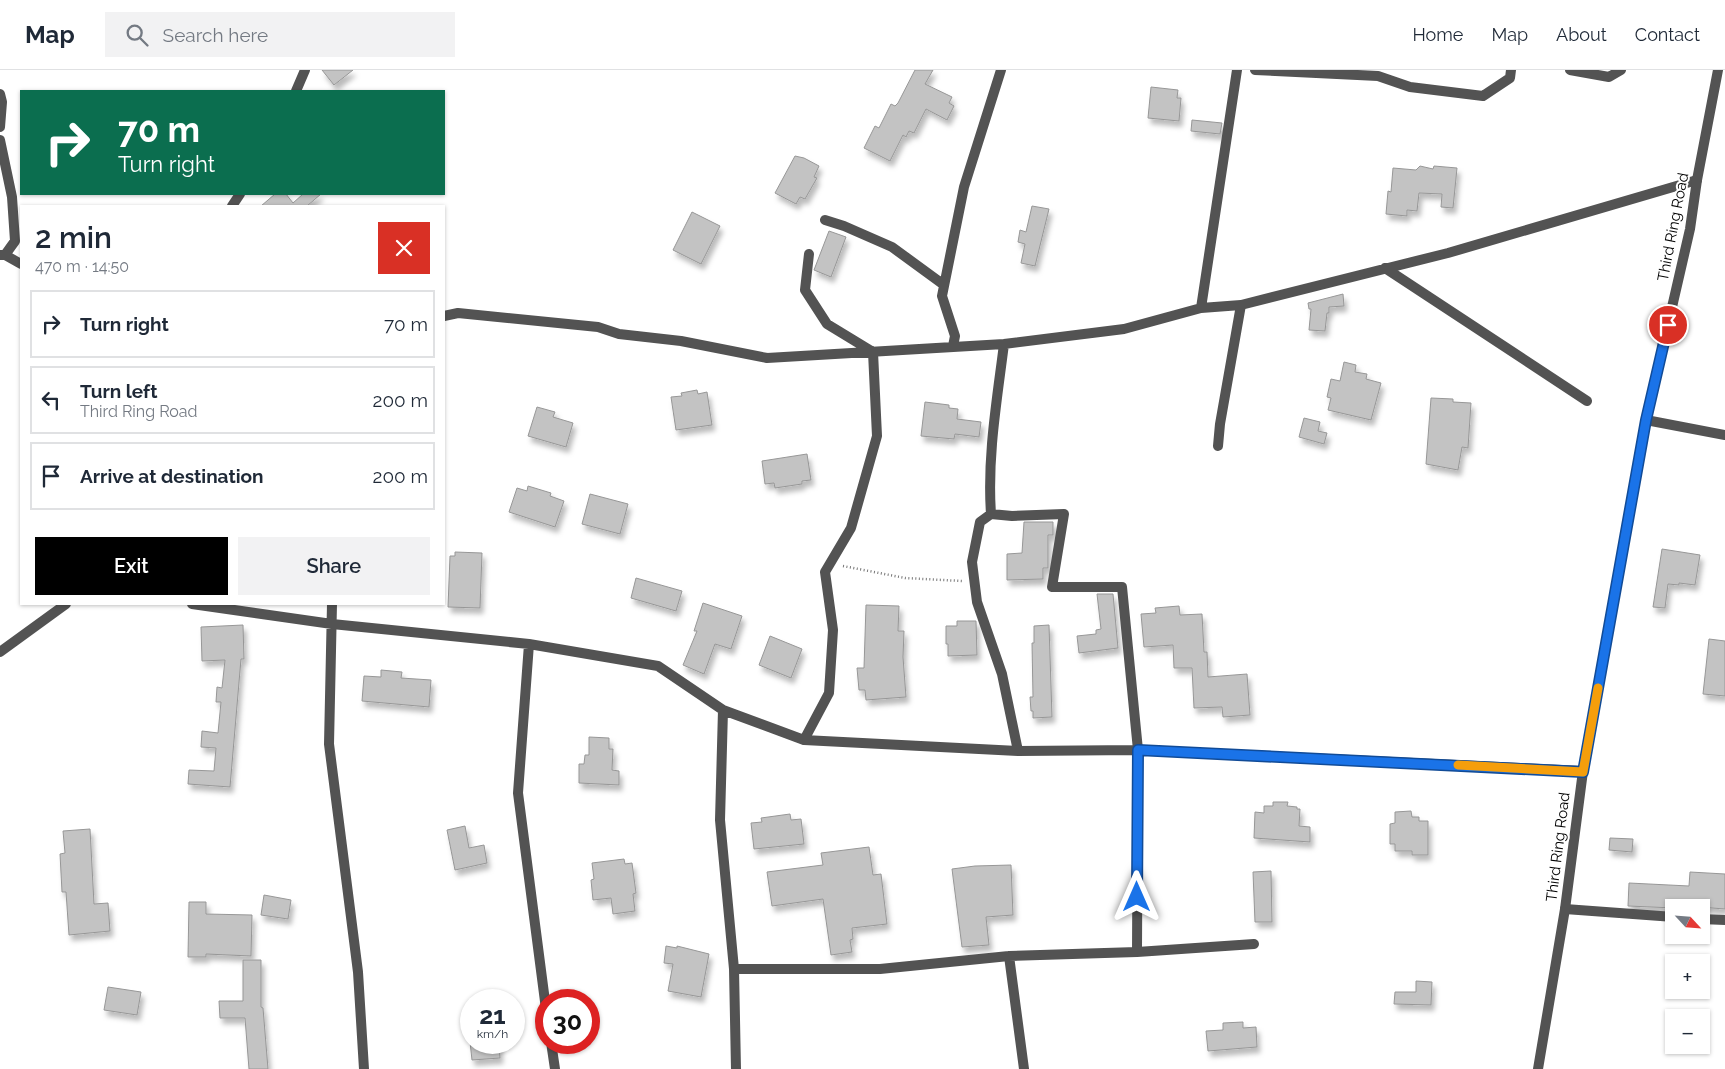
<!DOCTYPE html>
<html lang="en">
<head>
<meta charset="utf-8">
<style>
	body { margin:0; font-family:Raleway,sans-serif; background:#f2f2f3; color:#1f2937; height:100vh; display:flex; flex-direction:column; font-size:19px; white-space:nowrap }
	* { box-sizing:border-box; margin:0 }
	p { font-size:16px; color:#747a83 }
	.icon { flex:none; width:28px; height:28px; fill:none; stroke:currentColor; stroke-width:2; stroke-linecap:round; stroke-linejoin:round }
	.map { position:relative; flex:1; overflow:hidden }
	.side { position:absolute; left:20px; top:135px; width:425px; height:400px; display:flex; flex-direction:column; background:#fff; border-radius:0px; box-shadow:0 1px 4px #0004 }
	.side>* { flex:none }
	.hud { position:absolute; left:20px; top:20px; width:425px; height:105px; border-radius:0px; box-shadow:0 1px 4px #0004; background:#0b6e4f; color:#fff; overflow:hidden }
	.needle { width:32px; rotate:116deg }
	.controls { position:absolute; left:1665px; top:829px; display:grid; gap:10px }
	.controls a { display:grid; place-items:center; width:45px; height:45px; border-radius:0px; background:#fff; box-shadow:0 1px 4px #0004; font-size:25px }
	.speed { position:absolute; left:460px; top:919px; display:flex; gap:10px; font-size:25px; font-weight:700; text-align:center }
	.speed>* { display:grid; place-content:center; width:65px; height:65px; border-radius:50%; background:#fff; box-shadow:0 1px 4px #0004; line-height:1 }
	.speed small { font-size:12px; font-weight:400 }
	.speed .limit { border:8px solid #d22; background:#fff; color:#111 }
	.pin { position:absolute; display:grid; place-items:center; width:42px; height:42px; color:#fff; margin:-21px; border:2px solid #fff; border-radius:50%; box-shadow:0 1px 5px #0007 }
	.me { position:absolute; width:55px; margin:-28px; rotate:0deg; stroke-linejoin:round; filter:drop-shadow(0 0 4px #0008) }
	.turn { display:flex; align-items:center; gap:18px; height:105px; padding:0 15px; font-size:22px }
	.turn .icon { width:65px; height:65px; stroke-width:2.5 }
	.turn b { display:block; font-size:35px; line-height:42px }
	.round { display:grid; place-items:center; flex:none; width:52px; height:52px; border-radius:0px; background:#f2f2f3 }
	.head { display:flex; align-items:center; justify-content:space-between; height:85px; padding:0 15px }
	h1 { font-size:30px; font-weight:600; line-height:38px }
	.primary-button { display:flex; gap:10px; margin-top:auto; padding:10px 15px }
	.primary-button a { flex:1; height:58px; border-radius:0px; background:#000; color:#fff; font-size:20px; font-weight:600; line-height:58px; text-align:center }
	.primary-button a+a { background:#f2f2f3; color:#1f2937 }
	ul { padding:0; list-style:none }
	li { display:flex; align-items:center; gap:15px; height:68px; margin:0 10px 8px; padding:0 5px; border:2px solid #e0e1e3; border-radius:0px }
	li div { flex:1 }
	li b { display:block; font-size:19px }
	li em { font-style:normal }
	header { display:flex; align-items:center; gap:30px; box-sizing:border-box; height:70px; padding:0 25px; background:#fff; border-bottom:1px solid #e0e1e3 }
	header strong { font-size:24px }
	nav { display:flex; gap:28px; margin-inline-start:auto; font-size:18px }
	.search { width:350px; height:45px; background:#f2f2f3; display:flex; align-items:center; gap:12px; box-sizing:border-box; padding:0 18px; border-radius:0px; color:#747a83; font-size:19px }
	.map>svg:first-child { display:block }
</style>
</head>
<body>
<header>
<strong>Map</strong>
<div class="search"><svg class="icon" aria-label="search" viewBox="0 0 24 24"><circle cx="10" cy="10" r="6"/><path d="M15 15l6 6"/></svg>Search here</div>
<nav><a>Home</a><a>Map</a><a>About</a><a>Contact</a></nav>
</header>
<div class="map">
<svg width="1725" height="999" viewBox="0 0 1725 999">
	<defs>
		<filter id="shadow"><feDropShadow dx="3" dy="5.5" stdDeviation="2.5" flood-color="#0004"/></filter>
	</defs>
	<rect width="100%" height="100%" fill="#fff"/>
	<path fill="#c3c3c3" stroke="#979797" filter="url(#shadow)" d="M322,0H353L334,15Z
		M915,0H933L925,14L952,27L949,33L954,36L947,50L926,39L914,63L909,61L906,67L903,65L890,91L864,78L875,56L879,58L891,34L895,36L898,33Z
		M1151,17L1178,20L1177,28H1181L1179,51L1148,48Z
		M1192,50L1222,53L1220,64L1191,61Z
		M795,86L804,88L819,96L814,107L817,108L805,129L800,127L796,134L775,123Z
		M1420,96L1433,99L1434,96L1457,98L1453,138L1441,137L1442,124L1419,123L1417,141L1407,140V146L1386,144L1388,121L1391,122L1393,98L1416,100Z
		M275,124H286L293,133L303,124H321L307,136H261Z
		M1032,136L1049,139L1035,196L1021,193L1025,174L1018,172L1020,160L1026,162Z
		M692,142L720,156L701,194L673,180Z
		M829,161L846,167L831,207L814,200Z
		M1343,224L1344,236L1329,237V243H1327L1325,261L1309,260L1311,239H1309L1308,233Z
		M1344,292L1356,295L1355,302L1367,304L1366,309L1381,313L1371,350L1328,340L1331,328L1327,327L1331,309L1340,311Z
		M697,320L698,324L707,322L712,355L676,360L671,327L682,326L681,323Z
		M1431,328L1453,329V332L1471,333L1468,378L1462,377L1458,400L1426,394Z
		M925,332L949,335V338L958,339L957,349L981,352L979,367L955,364L954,369L921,366Z
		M537,337L555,342L553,347L573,353L566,377L528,366Z
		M1304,348L1320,352L1318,361L1327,363L1324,374L1299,367Z
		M807,384L811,410L802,411V414L775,418L774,413L765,414L762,391Z
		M528,416L551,423L550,426L564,431L555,457L509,442L517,418L527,421Z
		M590,424L628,434L620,464L582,454Z
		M1024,452H1053V465H1048V498H1043V509L1007,510V484L1022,483Z
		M1662,479L1700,485L1695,515L1679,513V515L1668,514L1665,538L1653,537Z
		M455,482L482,483L480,538L448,537L450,486H455Z
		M636,508L682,521L676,541L631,528Z
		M1097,524H1113L1118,578L1079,583L1077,566L1096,564V560L1101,559Z
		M703,533L742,546L731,579L715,574L704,604L683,595L697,561H694Z
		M866,535L899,536L898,561H904L903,587L906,627L866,630L865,620H859L857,598H864Z
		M1179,536L1180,545L1202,544L1204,582H1207L1208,607L1247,604L1250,645L1223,647L1222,637L1194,638L1192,598H1174L1173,575L1144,577L1141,544L1156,543L1155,538Z
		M957,551H976L977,585L948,586V574H946V556H957Z
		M243,555L244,589H241L230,717L188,714L189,700L214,701L216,678L201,677L202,661L218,663L221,632H216L217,617L222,618L225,590L202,591L201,557Z
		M1049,555L1052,647L1033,648V641H1031L1030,627H1033L1032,573H1034V556Z
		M770,566L802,579L791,608L759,595Z
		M1709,569L1725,571V626L1703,624Z
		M381,600L402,602L401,608L431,610L429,637L362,631L364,606L381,607Z
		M589,667L609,668V679H613L612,700L619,701V715L579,713V694H584L585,685H589Z
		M1273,732H1288L1287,736L1297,737V739H1300L1299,756L1310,757V772L1254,768L1255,742L1264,743V736H1273Z
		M1411,741L1412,747H1419V751H1428V785H1412V781H1395V774H1390V754L1395,753V742Z
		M790,744L791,750L801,749L804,774L754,779L751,753L762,752L761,748Z
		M465,756L469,778L484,775L487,793L455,800L447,760Z
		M90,759L94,834L108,833L110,861L69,865L66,822H62L60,784L65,783L63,761Z
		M1610,768L1633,769L1632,782L1609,780Z
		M869,777L873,805L881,804L887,854L852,858L853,869L850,870L852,882L831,885L823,829L772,836L767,802L823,795L821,783Z
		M624,789L625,794L632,793L636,823L633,824L635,841L613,844L611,828L593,830L591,810L594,809L592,793Z
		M1011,795L1013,845L986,847L989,875L962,877L952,799L975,796Z
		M1271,801L1272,852H1255L1253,802Z
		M1690,802L1725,804V839L1686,836L1674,838L1628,836L1629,813L1689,816Z
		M264,825L291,830L288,849L261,845Z
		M189,832H206V844L252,845L251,886L206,884V887H188Z
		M666,876L677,878V876L709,884L701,927L668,921L673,894L664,893Z
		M243,890H261V937L263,938L268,999H249L245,948H220L219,931H243Z
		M1416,911L1432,912L1431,935L1394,934L1395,922H1416Z
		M108,917L141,922L137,945L104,940Z
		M1243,952V958L1256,957L1257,977L1208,981L1206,961L1223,960V953Z
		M470,972H499L500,988L472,990Z"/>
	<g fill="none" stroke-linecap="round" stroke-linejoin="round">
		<path stroke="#757575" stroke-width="2.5" stroke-dasharray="1 2.5" stroke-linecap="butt" d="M843,496L905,508L962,511"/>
		<path stroke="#535353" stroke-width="10" d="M1255,0L1378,6L1410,17L1483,26L1510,8L1511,0
			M1570,0L1609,7L1621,0
			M296,21L305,0
			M0,24L2,32L0,57
			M0,70L12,127L15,171L5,185H0
			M232,136L240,124
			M825,150L844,156L892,177L944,215
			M5,185L21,194
			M1385,198L1587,331
			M1201,238L1237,0
			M444,246L458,243L598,257L619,264L681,271L767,288L1004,274L1124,259L1201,238L1241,235L1448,183L1697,110
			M1004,274C997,330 987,387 991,444L1012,446L1064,444L1052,517H1122L1138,680L1137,882
			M953,276L955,266L942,226L964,117L1001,0
			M1646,350L1725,365
			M1218,376L1220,354L1241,235
			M991,444L980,452L972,492L977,532L1002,604L1018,681
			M192,534L332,554L529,574L658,596L723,640L804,670L1018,681L1138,680L1583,701
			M332,534L329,674L358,902L364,999
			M529,574L518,723L546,939
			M0,582L66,534
			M723,640L720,750L734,899L736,999
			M804,670L829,623L833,560L825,502L851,458L877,366L873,282L827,254L805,220L809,184
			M1565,839L1674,847
			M1701,849L1725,850
			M1009,886L1024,999
			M734,899H880L1009,886L1137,882L1254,874
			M551,972L555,999"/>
		<path stroke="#535353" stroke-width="10" d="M1538,999L1565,839L1583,701L1646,350L1690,159L1697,110L1718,0"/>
	</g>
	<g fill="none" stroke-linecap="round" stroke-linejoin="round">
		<defs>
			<path id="route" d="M1137,827L1138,680L1583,702L1646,350L1668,255"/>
		</defs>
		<use href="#route" stroke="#114b97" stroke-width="12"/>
		<use href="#route" stroke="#1a73e8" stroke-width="9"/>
		<path stroke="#f59e0b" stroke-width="9" d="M1458,695L1583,702L1598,618"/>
	</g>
	<g text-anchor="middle" stroke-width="4" stroke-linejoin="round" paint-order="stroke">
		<g font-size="15" fill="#000" stroke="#fff">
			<text transform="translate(1673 157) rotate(-79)" y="5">Third Ring Road</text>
			<text transform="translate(1558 777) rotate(-83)" y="5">Third Ring Road</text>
		</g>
	</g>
</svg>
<div class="controls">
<a><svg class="needle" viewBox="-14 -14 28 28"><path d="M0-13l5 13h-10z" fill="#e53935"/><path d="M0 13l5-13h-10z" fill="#747a83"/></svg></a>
<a>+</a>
<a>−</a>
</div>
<div class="speed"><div>21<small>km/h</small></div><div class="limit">30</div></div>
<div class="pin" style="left:1668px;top:255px;background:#d93025"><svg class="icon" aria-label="arrive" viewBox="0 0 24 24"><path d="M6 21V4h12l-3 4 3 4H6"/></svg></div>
<svg class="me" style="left:1137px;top:827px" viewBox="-20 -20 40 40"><path d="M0-17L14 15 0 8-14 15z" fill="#1a73e8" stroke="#fff" stroke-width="4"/></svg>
<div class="hud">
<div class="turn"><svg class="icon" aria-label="right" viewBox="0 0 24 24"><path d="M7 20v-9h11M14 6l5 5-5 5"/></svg><div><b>70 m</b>Turn right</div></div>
</div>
<section class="side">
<div class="head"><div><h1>2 min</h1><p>470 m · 14:50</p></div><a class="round" style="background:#d93025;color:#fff"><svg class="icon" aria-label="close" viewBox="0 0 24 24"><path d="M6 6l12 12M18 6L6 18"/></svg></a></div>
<ul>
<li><svg class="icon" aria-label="right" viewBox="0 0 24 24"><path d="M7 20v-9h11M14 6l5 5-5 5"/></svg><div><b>Turn right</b></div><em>70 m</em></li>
<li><svg class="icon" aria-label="left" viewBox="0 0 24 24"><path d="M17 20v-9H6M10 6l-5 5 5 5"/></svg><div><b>Turn left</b><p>Third Ring Road</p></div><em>200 m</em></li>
<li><svg class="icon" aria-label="arrive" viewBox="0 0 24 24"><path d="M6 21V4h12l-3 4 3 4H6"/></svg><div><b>Arrive at destination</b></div><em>200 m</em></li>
</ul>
<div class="primary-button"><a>Exit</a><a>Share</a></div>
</section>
</div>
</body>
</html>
